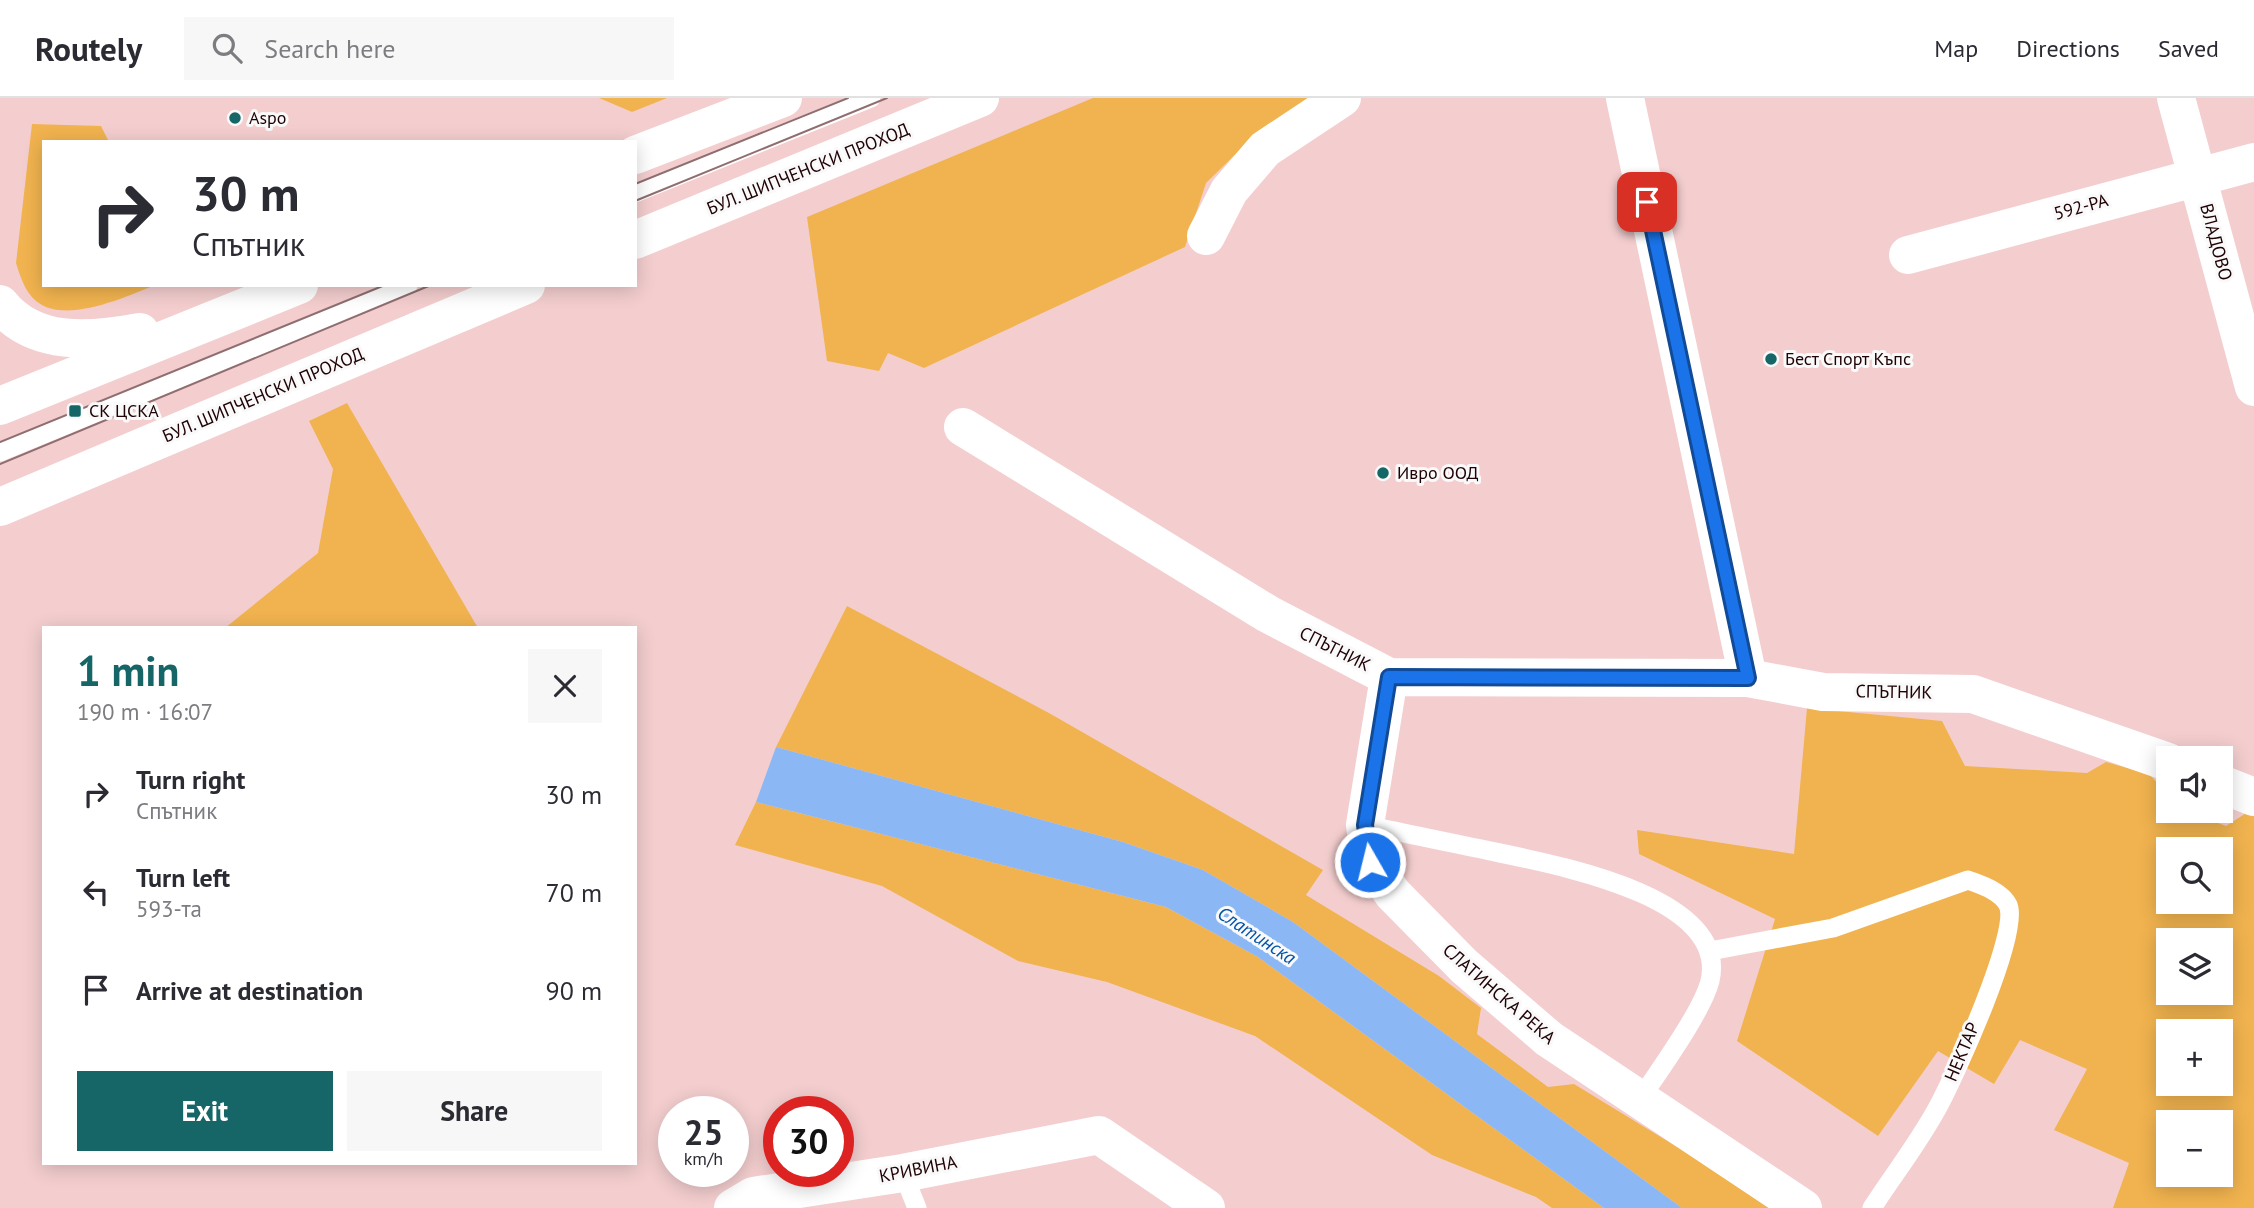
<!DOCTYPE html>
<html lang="en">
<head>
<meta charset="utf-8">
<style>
	body { margin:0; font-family:"PT Sans",sans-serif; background:#f7f7f7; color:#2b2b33; height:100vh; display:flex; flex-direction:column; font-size:26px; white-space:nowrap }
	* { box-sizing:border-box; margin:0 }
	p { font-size:23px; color:#7c7c81 }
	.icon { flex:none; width:38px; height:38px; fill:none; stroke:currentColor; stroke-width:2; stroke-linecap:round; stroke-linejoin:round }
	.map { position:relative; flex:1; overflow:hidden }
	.side { position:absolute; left:42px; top:528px; width:595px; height:539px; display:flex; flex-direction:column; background:#fff; border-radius:0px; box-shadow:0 4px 18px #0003 }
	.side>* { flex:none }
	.hud { position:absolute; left:42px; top:42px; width:595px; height:147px; border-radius:0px; box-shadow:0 4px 18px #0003; background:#fff; color:#2b2b33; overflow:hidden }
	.tools { position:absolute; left:2156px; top:648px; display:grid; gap:14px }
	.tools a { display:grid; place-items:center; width:77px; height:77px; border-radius:0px; background:#fff; box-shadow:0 4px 18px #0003; font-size:35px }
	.speed { position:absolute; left:658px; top:998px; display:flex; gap:14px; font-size:35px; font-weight:700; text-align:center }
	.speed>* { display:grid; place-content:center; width:91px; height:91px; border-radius:50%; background:#fff; box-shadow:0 4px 18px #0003; line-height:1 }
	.speed small { font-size:18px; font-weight:400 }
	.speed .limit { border:10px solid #d22; background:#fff; color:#111 }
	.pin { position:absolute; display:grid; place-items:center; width:60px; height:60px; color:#fff; margin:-30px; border-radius:14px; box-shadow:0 4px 10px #0006 }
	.me { position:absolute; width:77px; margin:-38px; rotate:352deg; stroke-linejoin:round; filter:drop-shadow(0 0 5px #0008) }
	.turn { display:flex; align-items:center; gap:24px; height:147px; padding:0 35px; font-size:32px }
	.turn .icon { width:91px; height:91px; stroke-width:2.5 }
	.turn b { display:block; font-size:49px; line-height:60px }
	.round { display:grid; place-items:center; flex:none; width:74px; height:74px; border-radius:0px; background:#f7f7f7 }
	.headline { display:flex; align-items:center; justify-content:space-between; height:119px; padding:0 35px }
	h1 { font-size:42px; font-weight:800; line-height:52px; color:#176667 }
	.primary-button { display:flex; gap:14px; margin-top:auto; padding:14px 35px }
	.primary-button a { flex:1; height:80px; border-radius:0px; background:#176667; color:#fff; font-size:28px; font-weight:800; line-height:80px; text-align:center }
	.primary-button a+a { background:#f7f7f7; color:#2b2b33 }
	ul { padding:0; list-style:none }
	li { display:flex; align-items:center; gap:21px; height:98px; padding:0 35px }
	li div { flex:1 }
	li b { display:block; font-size:26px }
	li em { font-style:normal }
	header { display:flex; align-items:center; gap:42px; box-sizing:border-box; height:98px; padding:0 35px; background:#fff; border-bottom:2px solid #e1e1e2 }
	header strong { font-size:33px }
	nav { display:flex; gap:38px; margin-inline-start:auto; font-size:24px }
	.search { width:490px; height:63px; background:#f7f7f7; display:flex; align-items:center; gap:18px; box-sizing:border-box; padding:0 24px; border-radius:0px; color:#7c7c81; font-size:26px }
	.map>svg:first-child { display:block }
</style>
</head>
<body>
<header>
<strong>Routely</strong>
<div class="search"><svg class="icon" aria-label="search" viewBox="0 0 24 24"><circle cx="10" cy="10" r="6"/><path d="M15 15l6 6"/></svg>Search here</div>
<nav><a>Map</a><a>Directions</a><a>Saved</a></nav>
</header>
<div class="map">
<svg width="2254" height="1110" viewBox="0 0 2254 1110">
	<rect width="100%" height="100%" fill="#f4cecf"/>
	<path fill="#f1b34f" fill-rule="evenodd" d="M599,0H667L632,14Z
		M1093,0H1311L1252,40L1206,85L1185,149L924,270L888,255L879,273L827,263L807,119Z
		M32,26L101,28L109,44H44V187H155C126,199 64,227 36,203C25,194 20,178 16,165Z
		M347,305L478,530H225L318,455L333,371L309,323Z
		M847,508L1049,615L1323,772L1306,797L1439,878L1481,910L1477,936L1548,989L1574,986L1705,1066L1769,1110H1682L1293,824L1203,772L1123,744L776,649Z
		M1807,610L1942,623L1965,668L2087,675L2106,664L2149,676L2168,697V712H2182L2226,728L2254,710V1110H2113L2129,1065L2054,1032L2087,971L2020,942L1994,986L1938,953L1878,1038L1737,943L1775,821L1639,756L1637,732L1794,756ZM2168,751H2221V803H2168ZM2168,842H2221V894H2168ZM2168,933H2221V985H2168ZM2168,1024H2221V1076H2168Z
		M756,704L1166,809L1258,859L1604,1110H1552L1536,1099L1432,1057L1255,938L1107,884L1018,863L882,788L735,747Z"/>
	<path fill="#8bb8f4" d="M776,649L1123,744L1203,772L1293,824L1682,1110H1604L1258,859L1166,809L756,704Z"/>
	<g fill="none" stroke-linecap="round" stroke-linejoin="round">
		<path stroke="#fff" stroke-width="19" d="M635,95L871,0
			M0,354L408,187
			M1365,727C1405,735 1445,744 1486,752C1544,765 1730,795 1710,883C1702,914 1658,974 1639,1003
			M1710,853L1833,830L1968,782C1981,787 2001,793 2008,807C2021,833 1955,977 1939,1007C1920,1043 1894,1076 1872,1110
			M903,1075L917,1110"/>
		<path stroke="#fff" stroke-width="38" d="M1625,0L1748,580
			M2176,0L2254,289
			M1206,138L1229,93L1265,51L1342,0
			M1908,157L2254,64
			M963,329L1268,516L1389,579L1748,580L1823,594L1973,596L2168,664
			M1389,579L1365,727L1370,764L1393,796L1464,868L1549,941L1803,1110
			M2221,686L2254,699
			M733,1110L753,1098L903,1075L1099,1037L1206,1110"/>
		<path stroke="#fff" stroke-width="38" d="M635,57L783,0
			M635,142L980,0
			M0,206C34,249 92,243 140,234
			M0,308L299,187
			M0,409L526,187"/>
		<path stroke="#906e70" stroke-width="2" d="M635,86L848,0
			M635,103L887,0
			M0,344L385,187
			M0,366L431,187"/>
	</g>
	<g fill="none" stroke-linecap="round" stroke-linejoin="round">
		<defs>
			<path id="route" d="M1370,764L1365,727L1389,579L1748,580L1647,104"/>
		</defs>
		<use href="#route" stroke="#114b97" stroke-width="18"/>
		<use href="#route" stroke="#1a73e8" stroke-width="12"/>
	</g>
	<g fill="#176667" stroke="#f9f9f9" stroke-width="2.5">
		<circle cx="235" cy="20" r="7"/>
		<circle cx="1771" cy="261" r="7"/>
		<rect x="68" y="306" width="14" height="14" rx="3.5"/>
		<circle cx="1383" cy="375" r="7"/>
	</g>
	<g text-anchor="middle" stroke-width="6" stroke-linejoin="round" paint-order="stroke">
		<g font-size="18" fill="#1f0205" stroke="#f9f9f9" text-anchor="start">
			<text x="249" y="26">Aspo</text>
			<text x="1785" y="267">Бест Спорт Къпс</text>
			<text x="89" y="319">СК ЦСКА</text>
			<text x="1397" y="381">Ивро ООД</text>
		</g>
		<g font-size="18" fill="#1f0205" stroke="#f9f9f9">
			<text transform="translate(808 71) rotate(-22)" y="6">БУЛ. ШИПЧЕНСКИ ПРОХОД</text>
			<text transform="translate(2081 109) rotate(-15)" y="6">592-РА</text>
			<text transform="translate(2216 144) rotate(75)" y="6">ВЛАДОВО</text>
			<text transform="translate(263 297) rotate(-23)" y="6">БУЛ. ШИПЧЕНСКИ ПРОХОД</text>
			<text transform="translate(1335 551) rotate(27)" y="6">СПЪТНИК</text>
			<text transform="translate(1894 594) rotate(1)" y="6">СПЪТНИК</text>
			<text transform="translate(1499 896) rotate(41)" y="6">СЛАТИНСКА РЕКА</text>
			<text transform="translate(1962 954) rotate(-67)" y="6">НЕКТАР</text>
			<text transform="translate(918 1071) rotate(-11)" y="6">КРИВИНА</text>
		</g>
		<g font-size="19" font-style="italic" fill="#0153ab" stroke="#f9f9f9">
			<text transform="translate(1257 837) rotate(33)" y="7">Слатинска</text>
		</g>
	</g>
</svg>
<div class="tools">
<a><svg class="icon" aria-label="sound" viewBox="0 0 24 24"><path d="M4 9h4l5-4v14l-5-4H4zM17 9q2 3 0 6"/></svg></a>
<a><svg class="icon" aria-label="search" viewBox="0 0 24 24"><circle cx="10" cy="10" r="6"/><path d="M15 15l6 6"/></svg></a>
<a><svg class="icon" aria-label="layers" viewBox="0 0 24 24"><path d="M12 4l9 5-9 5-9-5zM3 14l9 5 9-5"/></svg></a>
<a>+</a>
<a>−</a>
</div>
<div class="speed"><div>25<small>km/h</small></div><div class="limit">30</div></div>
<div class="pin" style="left:1647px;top:104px;background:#d93025"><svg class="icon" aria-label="arrive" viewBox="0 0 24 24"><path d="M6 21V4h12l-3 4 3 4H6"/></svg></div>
<svg class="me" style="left:1370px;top:764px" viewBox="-20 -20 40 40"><circle r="17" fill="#1a73e8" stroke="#fff" stroke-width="3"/><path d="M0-11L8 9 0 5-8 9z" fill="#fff"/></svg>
<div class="hud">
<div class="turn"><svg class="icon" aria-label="right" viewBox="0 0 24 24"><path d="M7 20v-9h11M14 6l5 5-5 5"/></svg><div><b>30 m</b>Спътник</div></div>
</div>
<section class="side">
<div class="headline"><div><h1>1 min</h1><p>190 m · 16:07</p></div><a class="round"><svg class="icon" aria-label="close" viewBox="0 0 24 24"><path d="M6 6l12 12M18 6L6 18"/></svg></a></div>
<ul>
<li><svg class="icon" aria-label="right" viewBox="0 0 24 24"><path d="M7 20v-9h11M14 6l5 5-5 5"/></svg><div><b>Turn right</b><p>Спътник</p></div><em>30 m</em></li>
<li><svg class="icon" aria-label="left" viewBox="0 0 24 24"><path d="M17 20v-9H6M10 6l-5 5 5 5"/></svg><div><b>Turn left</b><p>593-та</p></div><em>70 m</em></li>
<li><svg class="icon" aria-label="arrive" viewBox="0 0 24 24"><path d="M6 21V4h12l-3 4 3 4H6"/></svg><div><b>Arrive at destination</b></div><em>90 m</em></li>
</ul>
<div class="primary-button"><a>Exit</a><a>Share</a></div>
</section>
</div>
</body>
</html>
